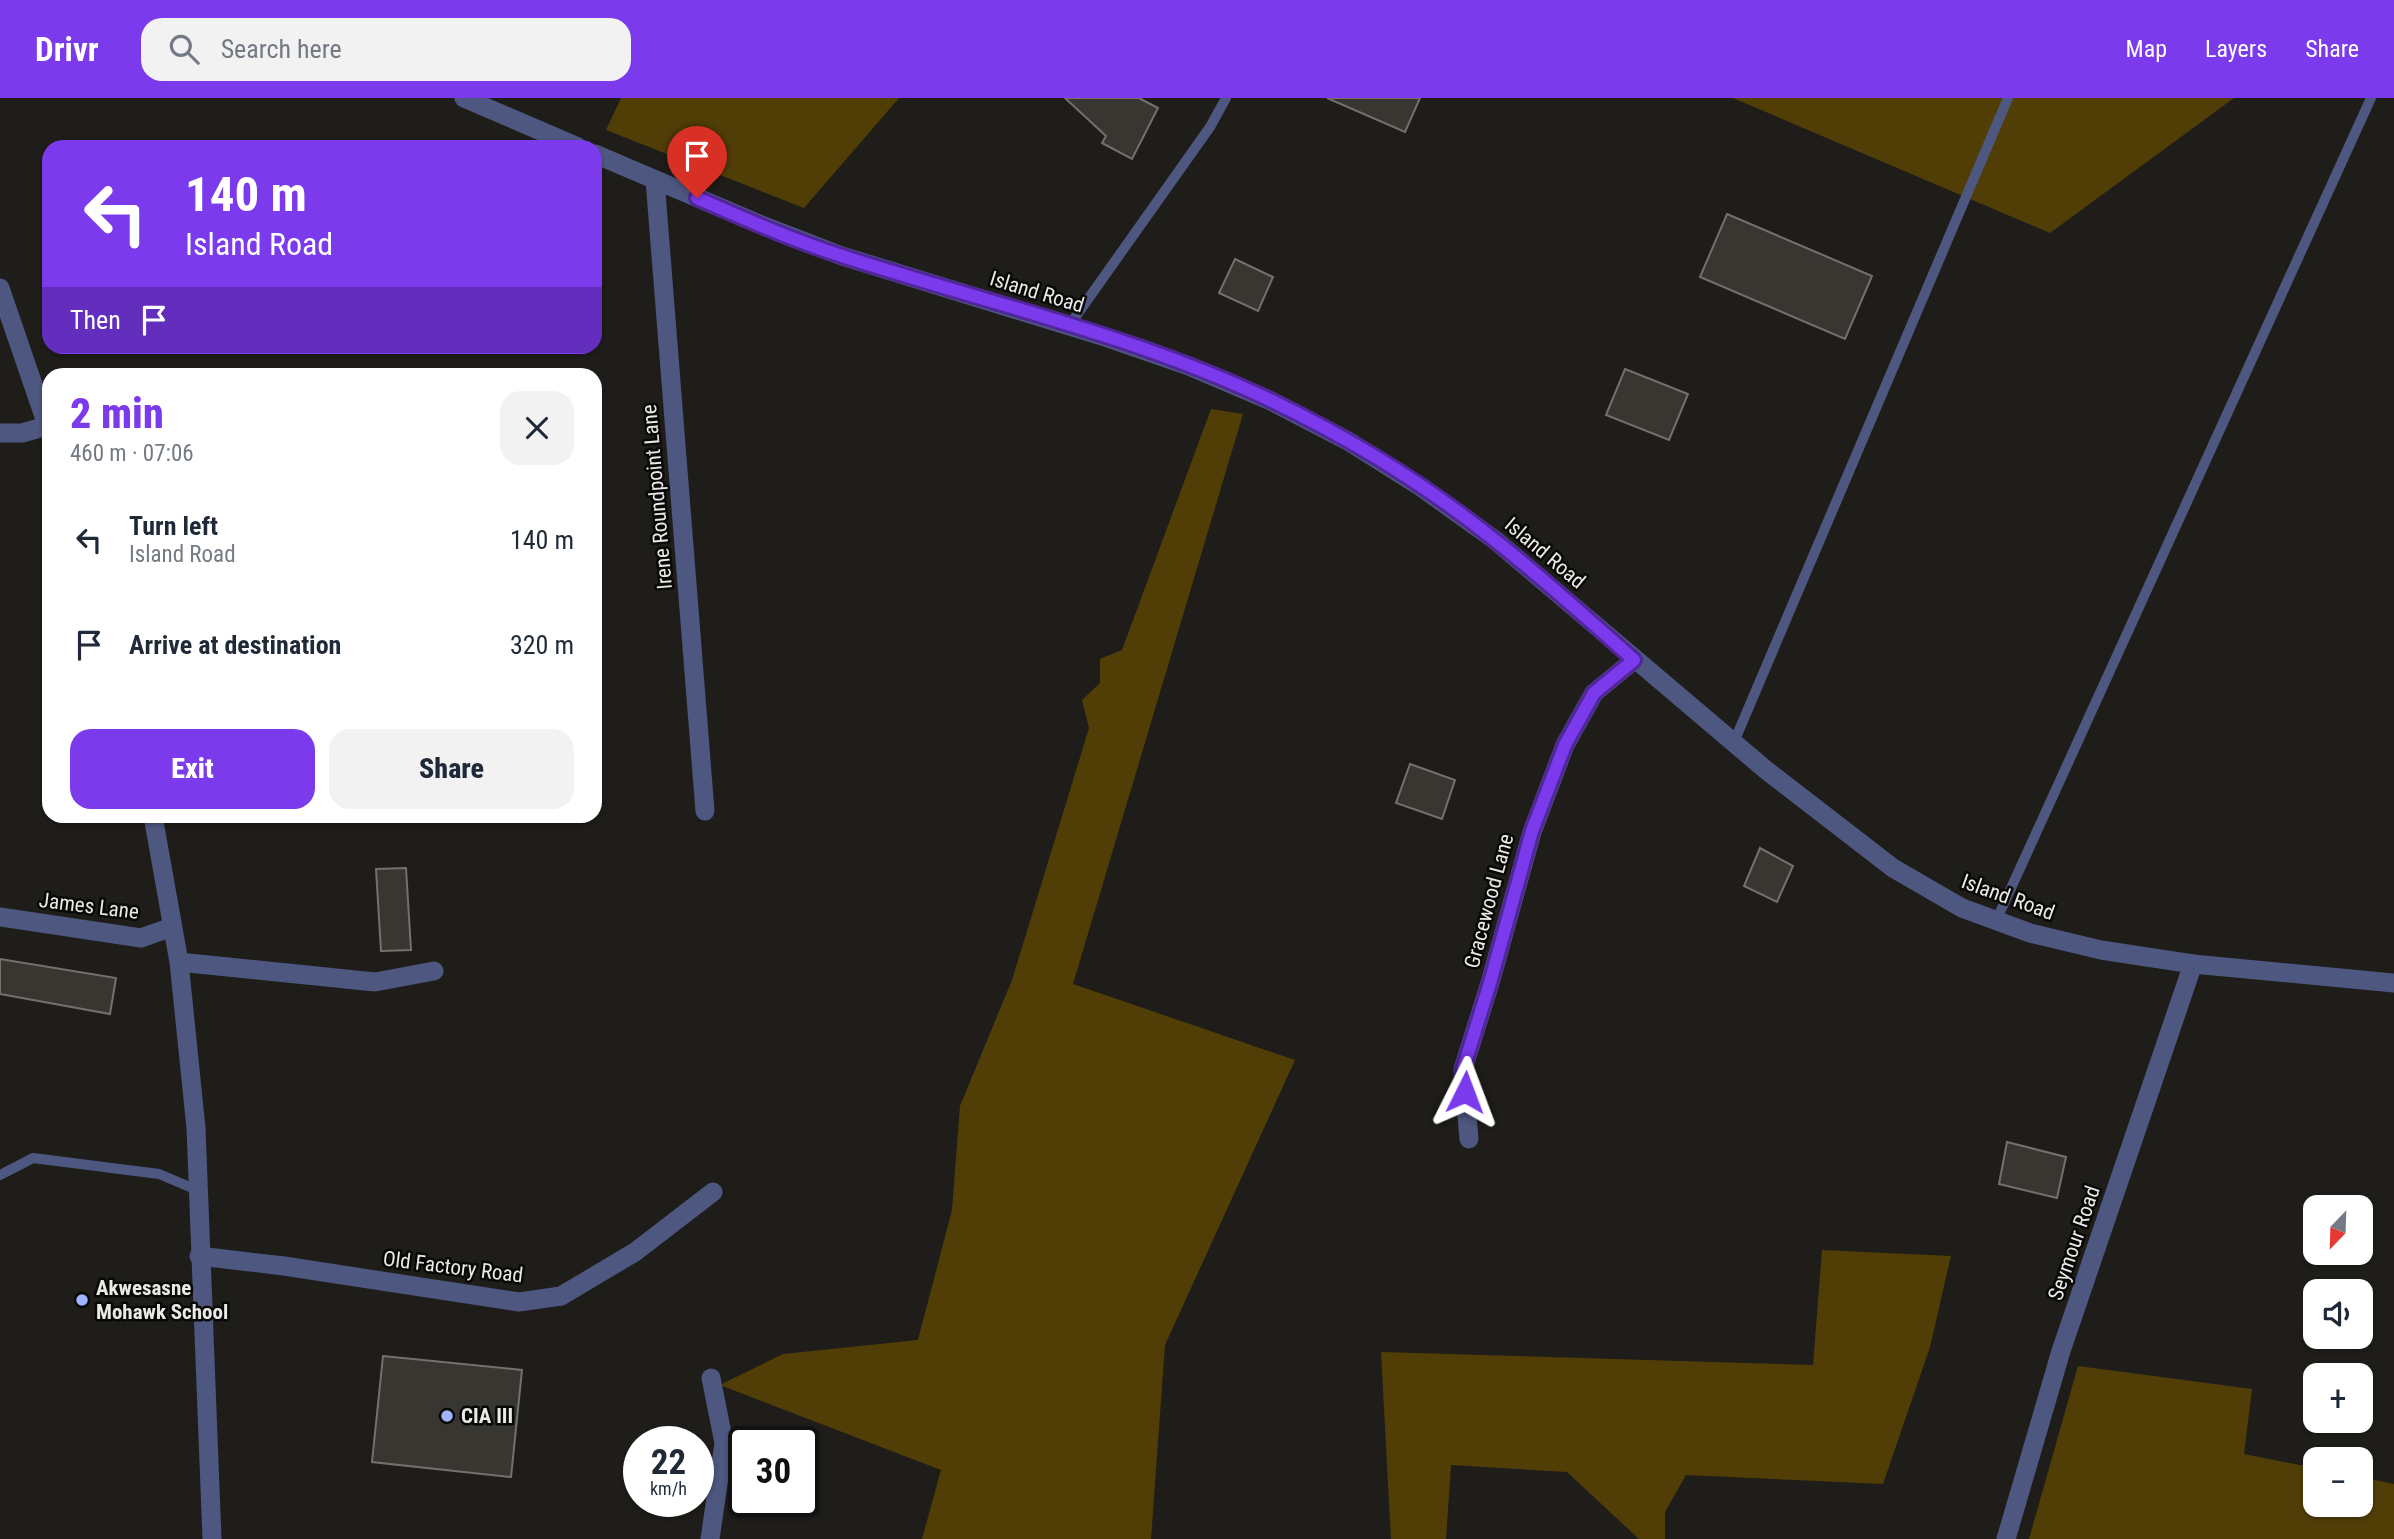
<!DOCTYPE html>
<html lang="en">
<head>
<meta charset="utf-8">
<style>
	body { margin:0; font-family:"Roboto Condensed",sans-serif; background:#f2f2f3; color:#1f2937; height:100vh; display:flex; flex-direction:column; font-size:26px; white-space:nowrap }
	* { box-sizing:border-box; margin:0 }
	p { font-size:23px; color:#747a83 }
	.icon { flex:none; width:38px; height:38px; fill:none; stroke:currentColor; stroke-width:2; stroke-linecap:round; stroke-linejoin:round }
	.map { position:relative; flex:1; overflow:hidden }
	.side { position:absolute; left:42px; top:270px; width:560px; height:455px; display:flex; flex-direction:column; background:#fff; border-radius:21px; box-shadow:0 2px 5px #0004 }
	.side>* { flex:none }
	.guide { position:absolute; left:42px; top:42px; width:560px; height:214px; border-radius:21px; box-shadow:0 2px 5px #0004; background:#7c3aed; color:#fff; overflow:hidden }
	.needle { width:46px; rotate:203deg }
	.tools { position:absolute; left:2303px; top:1097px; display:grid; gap:14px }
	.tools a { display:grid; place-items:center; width:70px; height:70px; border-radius:14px; background:#fff; box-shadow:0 2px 5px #0004; font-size:35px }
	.speed { position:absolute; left:623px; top:1328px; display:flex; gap:14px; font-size:35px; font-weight:700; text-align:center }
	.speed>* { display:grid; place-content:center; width:91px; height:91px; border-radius:50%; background:#fff; box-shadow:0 2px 5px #0004; line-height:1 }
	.speed small { font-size:18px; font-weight:400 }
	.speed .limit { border:4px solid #111; border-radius:10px; background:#fff; color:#111 }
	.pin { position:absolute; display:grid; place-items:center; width:60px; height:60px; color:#fff; margin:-72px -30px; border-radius:50% 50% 50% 0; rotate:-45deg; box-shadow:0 0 7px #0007 }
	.pin .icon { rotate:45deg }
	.me { position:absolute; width:77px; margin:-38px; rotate:3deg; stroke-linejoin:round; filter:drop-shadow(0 0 5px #0008) }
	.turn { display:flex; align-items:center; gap:24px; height:147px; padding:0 28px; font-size:32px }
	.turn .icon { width:91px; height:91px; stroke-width:2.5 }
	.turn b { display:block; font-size:49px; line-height:60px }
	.then { display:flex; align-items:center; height:66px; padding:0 28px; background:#0003; gap:14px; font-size:26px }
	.round { display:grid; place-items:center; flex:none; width:74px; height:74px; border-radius:21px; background:#f2f2f3 }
	.summary { display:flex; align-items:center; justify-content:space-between; height:119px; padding:0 28px }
	h1 { font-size:42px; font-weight:800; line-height:52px; color:#7c3aed }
	.button { display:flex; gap:14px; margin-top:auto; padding:14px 28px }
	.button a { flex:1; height:80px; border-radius:21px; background:#7c3aed; color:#fff; font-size:28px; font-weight:800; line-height:80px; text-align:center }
	.button a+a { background:#f2f2f3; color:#1f2937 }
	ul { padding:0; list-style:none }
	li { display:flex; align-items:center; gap:21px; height:105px; padding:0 28px }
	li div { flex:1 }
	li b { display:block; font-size:26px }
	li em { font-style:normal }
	header { display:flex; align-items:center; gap:42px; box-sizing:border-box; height:98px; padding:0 35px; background:#7c3aed; color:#fff }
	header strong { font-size:33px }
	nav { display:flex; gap:38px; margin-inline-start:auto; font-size:24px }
	.search { width:490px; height:63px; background:#f2f2f3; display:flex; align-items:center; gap:18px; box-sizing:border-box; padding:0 24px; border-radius:21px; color:#747a83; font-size:26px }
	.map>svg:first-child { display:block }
</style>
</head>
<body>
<header>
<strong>Drivr</strong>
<div class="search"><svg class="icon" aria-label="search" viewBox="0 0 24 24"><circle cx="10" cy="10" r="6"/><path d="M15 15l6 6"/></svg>Search here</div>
<nav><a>Map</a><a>Layers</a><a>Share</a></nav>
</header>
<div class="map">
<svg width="2394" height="1441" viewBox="0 0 2394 1441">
	<rect width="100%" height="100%" fill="#1f1d19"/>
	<path fill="#513e07" d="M621,0H899L804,110L606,32Z
		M1733,0H2234L2050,135Z
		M1211,311L1243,316L1073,886L1295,962L1165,1247L1151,1441H922L941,1372L720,1287L783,1256L918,1242L952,1112L960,1008L1012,882L1089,630L1082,602L1100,585V561L1122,552Z
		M1822,1152L1951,1158L1930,1249L1883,1386L1686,1377L1665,1414V1441H1639L1567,1374L1451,1367L1446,1441H1391L1381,1254L1813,1267Z
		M2078,1268L2252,1291L2244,1356L2315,1370V1407H2361V1379L2394,1386V1441H2029Z"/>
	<path fill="#383631" stroke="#73716c" stroke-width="2" d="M1065,0H1139L1158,10L1132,61L1102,45L1106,38Z
		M1327,0H1420L1405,34Z
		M1727,116L1872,178L1845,241L1700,179Z
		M1235,161L1273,179L1258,213L1219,195Z
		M1625,271L1688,296L1669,342L1606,317Z
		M1410,666L1455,682L1442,721L1396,705Z
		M1760,750L1793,768L1777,804L1744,788Z
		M406,770L411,852L381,853L376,771Z
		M0,861L116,880L110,916L0,896Z
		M2007,1044L2066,1059L2057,1100L1999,1086Z
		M383,1258L522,1272L511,1379L372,1364Z"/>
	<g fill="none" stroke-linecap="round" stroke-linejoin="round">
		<path stroke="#4d5780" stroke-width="10" d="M1069,228L1210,29L1226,0
			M1734,644L2008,0
			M1996,823L2371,0
			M0,1077L33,1060L159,1076L197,1092"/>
		<path stroke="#4d5780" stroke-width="19" d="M655,82L705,713
			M0,190L49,333
			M0,335H22L47,328
			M153,718L179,864L196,1030L212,1441
			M0,819L141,840L172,829
			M179,864L375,884L434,873
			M1469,1041L1463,971L1490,885L1532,734L1565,647L1594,595L1634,562
			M199,1158L284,1168L519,1204L561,1198L635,1154L713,1094
			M710,1441L724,1345L711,1280
			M2006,1441L2061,1253L2193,866"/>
		<path stroke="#4d5780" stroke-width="19" d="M464,0L578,49
			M595,56L759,126L842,158L1105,239L1189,268L1271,303L1348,343L1421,389L1495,442L1766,672L1893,770L1962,810L2030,835L2101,852L2193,866L2394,885"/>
	</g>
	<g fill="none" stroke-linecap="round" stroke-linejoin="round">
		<defs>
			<path id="route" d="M697,100C745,121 794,143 845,159C987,205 1137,238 1272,303C1351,341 1429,389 1497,444C1544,481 1589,522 1634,562L1594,595L1565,647L1532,733L1490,885L1463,971L1465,994"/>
		</defs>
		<use href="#route" stroke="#51269a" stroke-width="18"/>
		<use href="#route" stroke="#7c3aed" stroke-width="12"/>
	</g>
	<g fill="#a0b3fd" stroke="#080806" stroke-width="2.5">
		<circle cx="82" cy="1202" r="7"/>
		<circle cx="447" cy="1318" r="7"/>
	</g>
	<g text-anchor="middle" stroke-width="5" stroke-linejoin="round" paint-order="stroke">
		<g font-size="21" fill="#eceae8" stroke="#080806">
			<text transform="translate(1037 194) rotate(17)" y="7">Island Road</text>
			<text transform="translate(657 399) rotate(-95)" y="7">Irene Roundpoint Lane</text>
			<text transform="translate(1545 455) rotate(40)" y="7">Island Road</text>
			<text transform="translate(2008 799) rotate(20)" y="7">Island Road</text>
			<text transform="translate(1489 803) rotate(-75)" y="7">Gracewood Lane</text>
			<text transform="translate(89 808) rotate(7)" y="7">James Lane</text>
			<text transform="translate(2074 1145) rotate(-71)" y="7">Seymour Road</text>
			<text transform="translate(453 1169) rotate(7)" y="7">Old Factory Road</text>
		</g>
		<g font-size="21" font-weight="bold" fill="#eceae8" stroke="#080806" text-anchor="start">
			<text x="96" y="1197">Akwesasne<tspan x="96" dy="24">Mohawk School</tspan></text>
			<text x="461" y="1325">CIA III</text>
		</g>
	</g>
</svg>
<div class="tools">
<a><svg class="needle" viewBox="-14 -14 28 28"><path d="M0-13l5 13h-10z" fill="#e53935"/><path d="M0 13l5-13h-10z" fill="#747a83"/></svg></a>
<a><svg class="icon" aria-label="sound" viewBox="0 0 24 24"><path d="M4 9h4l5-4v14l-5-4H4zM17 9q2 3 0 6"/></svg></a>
<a>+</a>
<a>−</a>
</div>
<div class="speed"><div>22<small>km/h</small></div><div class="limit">30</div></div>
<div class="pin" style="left:697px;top:100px;background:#d93025"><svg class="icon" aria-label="arrive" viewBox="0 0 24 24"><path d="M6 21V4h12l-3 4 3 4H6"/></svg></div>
<svg class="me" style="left:1465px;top:994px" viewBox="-20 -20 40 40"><path d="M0-17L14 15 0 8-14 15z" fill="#7c3aed" stroke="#fff" stroke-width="4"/></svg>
<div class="guide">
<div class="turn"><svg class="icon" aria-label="left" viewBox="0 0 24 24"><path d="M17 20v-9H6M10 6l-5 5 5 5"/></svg><div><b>140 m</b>Island Road</div></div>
<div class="then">Then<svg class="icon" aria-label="arrive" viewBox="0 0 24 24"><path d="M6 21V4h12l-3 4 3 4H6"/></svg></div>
</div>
<section class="side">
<div class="summary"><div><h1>2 min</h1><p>460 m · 07:06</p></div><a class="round"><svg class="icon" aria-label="close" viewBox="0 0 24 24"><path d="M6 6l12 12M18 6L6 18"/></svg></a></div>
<ul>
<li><svg class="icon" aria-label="left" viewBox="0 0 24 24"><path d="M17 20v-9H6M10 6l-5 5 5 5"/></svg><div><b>Turn left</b><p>Island Road</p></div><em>140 m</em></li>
<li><svg class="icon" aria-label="arrive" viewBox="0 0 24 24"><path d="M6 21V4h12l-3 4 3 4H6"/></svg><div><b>Arrive at destination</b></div><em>320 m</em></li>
</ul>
<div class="button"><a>Exit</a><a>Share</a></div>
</section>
</div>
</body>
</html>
